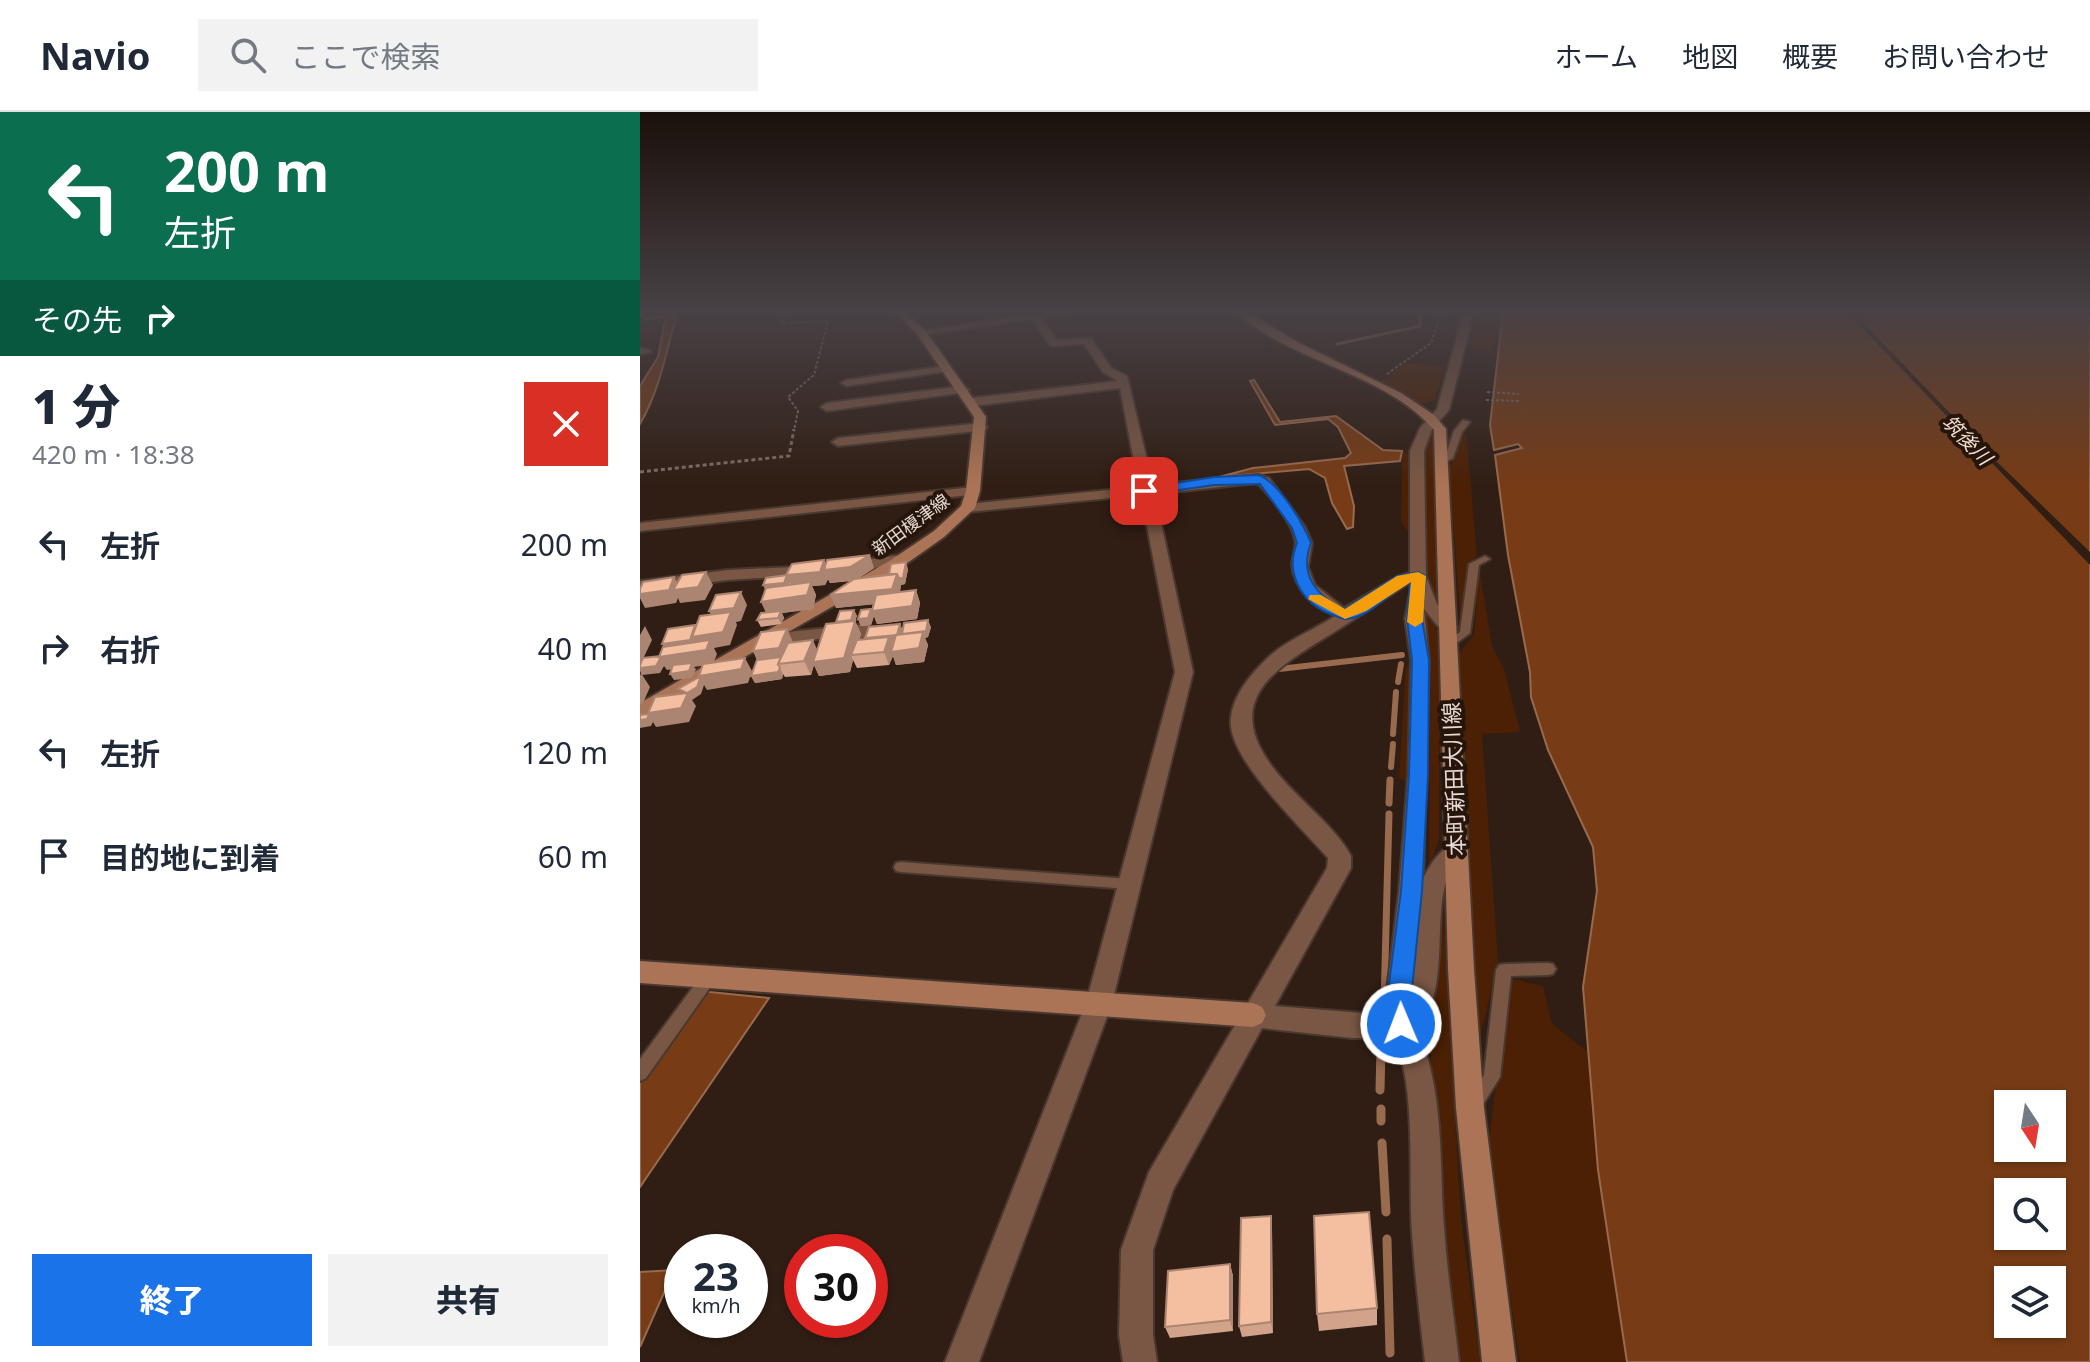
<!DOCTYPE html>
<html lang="ja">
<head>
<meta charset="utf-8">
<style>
	body { margin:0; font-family:"Noto Sans","Noto Sans JP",sans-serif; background:#f2f2f3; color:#1f2937; height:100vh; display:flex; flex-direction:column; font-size:30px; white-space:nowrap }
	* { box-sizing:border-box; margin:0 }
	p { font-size:26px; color:#747a83 }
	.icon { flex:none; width:44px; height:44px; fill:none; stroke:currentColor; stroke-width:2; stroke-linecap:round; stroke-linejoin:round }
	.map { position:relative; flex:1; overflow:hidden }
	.side { display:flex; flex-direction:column; background:#fff; width:640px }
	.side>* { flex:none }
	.guide { background:#0b6e4f; color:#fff; overflow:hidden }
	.needle { width:52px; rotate:168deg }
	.buttons { position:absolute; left:1354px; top:978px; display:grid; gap:16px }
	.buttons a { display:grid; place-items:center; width:72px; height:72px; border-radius:0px; background:#fff; box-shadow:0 2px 6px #0004; font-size:40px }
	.speed { position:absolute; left:24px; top:1122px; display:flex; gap:16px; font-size:40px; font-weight:700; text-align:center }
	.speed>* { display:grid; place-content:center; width:104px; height:104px; border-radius:50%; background:#fff; box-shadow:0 2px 6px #0004; line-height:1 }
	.speed small { font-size:20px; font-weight:400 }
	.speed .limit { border:12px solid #d22; background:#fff; color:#111 }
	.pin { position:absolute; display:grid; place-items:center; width:68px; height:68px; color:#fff; margin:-34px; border-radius:16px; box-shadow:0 4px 12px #0006 }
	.me { position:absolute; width:88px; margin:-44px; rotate:359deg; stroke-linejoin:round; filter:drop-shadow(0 0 6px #0008) }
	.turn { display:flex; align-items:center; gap:28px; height:168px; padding:0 32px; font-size:36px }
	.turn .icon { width:104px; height:104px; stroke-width:2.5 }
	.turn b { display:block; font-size:56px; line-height:68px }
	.then { display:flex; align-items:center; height:76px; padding:0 32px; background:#0003; gap:16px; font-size:30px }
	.round { display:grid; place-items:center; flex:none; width:84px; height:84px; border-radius:0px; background:#f2f2f3 }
	.headline { display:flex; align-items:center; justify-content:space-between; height:136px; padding:0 32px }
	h1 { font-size:48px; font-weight:800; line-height:60px }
	.primary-button { display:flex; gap:16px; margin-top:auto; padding:16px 32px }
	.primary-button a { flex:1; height:92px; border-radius:0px; background:#1a73e8; color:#fff; font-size:32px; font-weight:800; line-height:92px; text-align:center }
	.primary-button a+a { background:#f2f2f3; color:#1f2937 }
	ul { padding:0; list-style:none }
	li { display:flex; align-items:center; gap:24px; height:104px; padding:0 32px }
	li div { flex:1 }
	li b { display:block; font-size:30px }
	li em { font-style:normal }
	header { display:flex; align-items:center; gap:48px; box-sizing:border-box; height:112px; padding:0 40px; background:#fff; border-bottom:2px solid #e0e1e3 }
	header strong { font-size:38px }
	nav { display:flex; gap:44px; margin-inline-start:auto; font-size:28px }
	.search { width:560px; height:72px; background:#f2f2f3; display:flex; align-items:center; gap:20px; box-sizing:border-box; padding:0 28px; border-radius:0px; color:#747a83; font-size:30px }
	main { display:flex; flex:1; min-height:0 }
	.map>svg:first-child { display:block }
</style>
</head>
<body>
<header>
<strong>Navio</strong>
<div class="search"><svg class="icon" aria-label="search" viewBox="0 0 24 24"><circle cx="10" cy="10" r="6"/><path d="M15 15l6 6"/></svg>ここで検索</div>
<nav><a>ホーム</a><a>地図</a><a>概要</a><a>お問い合わせ</a></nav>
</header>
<main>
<section class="side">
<div class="guide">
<div class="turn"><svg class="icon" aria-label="left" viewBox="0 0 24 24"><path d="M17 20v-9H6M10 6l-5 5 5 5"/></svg><div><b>200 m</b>左折</div></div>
<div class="then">その先<svg class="icon" aria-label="right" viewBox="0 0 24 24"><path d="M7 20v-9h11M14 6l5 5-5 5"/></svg></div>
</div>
<div class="headline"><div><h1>1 分</h1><p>420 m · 18:38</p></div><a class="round" style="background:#d93025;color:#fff"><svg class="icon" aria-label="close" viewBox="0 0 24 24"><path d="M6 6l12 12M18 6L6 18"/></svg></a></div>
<ul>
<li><svg class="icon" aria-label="left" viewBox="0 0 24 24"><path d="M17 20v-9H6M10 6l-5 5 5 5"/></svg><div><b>左折</b></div><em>200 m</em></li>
<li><svg class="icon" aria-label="right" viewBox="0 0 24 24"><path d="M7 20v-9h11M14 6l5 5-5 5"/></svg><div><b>右折</b></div><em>40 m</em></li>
<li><svg class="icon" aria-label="left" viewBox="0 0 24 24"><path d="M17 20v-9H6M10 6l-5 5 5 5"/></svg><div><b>左折</b></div><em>120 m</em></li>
<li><svg class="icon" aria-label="arrive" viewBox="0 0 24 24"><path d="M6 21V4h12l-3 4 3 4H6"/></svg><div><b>目的地に到着</b></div><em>60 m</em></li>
</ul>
<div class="primary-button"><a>終了</a><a>共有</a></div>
</section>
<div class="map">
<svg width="1450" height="1250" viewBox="0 0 1450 1250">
	<rect width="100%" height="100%" fill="#301e14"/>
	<path fill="#4b2004" d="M839,199H859L853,238L831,237Z
		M766,251L805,255L795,288L779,292L738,271Z
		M792,317L800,500L786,474L785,338Z
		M826,318L837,444L829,450L821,510L809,356Z
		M762,339L772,345L773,426L761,410Z
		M839,456L852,534L864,557L880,620L842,622L858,850L839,929L819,542L834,523Z
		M783,486L800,526L799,726L789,758L790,532L781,507Z
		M766,554L774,557L768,670L759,666Z
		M802,783L821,1108L840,1250H819L803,1120L787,888Z
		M868,866L903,874L912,912L948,940L958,1058L987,1250H880L848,1039Z"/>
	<path fill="#773b15" stroke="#986a4e" stroke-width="2" fill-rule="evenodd" d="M17,199H38C26,238 21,276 0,312V274L18,245L26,204L4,208Z
		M859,199H1450V1250H987L958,1058L943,875L957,779L953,735L908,638L891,585L890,560L868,443L855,343L882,336L878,332L854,338L850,313L862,208ZM1368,992H1412V1036H1368ZM1368,1080H1412V1124H1368ZM1368,1168H1412V1212H1368Z
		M614,268L640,310L696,304L743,338L762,339L760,349L704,354L714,394L713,415L707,417L692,391L685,366L669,357L579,365L613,356L705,346L711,341L698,315L688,307L635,313L610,269Z
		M60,879L129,886L0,1075V962Z
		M34,1158L0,1235V1160Z"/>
	<path fill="#301e14" d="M1206,199H1212L1352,345L1450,440V453Z"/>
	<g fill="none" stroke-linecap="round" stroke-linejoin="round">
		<path stroke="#986a4e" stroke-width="3" d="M697,232L780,214V199"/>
		<path stroke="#986a4e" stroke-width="6" d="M639,557L762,543
			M758,570L761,552
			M753,622L756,580
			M751,655L753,632"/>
		<path stroke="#986a4e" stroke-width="7" d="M749,691L750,668
			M744,892L749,702"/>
		<path stroke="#986a4e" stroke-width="9" d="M740,978L741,937
			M741,997V1009
			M742,1031L746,1100
			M747,1127L750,1241"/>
		<defs>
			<path id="lane" d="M823,308L830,310L822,320L813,346L802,352H796V348L805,345L814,319Z
				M845,444L850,447L839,453L830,521L814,533H806L805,531L820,520L829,452Z
				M261,750L489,767L494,768L496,772L494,776L489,777L261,760L256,759L254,755L256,751Z
				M908,851L913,852L916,857L913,862L908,863L871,864L860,965L840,997L834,999L828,997L825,991L844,963L856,858L859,853L864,852Z
				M69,858L74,860L77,865L74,870L6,966L0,969V947L64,860Z"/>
			<path id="street" d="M0,199H12L0,206Z
				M411,199H435L401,206L417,228L451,226L471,256L487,264L513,373L618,363L629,366L665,415L672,431L668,455L675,473L704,496L757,465L770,461V339L780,316L797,297L824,199H834L809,298L792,317L784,339L786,464L797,492L817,515L814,519H802L784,497L789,548L783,767C791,751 804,728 824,734L827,740C821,751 810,758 806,770C793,811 810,885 776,916C805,975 799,1051 804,1115C807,1160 814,1205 819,1250H785C780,1207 775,1164 772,1121C768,1064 777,976 754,926H712L622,916L533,1078L513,1138V1223L517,1250H483L479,1223L481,1138L509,1060L687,756L688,746C662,716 596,654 591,615C588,587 613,559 632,542C651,526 674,518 695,504C675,494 654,477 652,453C652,445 657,436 655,428C652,410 630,383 617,371L515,382L553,560L472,891L339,1250H305L446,891L535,560L501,383L328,400L321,396L328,392L499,375L480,276L332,294L326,290L332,286L478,269L463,260L444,232L410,234L392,207L281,223L276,220ZM769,471L772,472L765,507L771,548L768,663L759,779L746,887L747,903L635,894L711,756V744C696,715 655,685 634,657C576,582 646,551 702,515C724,501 746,485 769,471Z
				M0,236L10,238L11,240L0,242Z
				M305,254L311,257L309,259L207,274L201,271L207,268Z
				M323,274L329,278L327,280L187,299L181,295L187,291Z
				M341,311L347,315L345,318L198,334L192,330L198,326Z
				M333,375L338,376V382L0,419V411Z
				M260,443L268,448L266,451L209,460L201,455L209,450Z
				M173,454L179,456V462L88,468L0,479V469L88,458Z
				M227,512L236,517L233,530L242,531L245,535L242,539L216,541L213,537L217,523L128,532L119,527L128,522Z"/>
			<path id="secondary" d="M254,199H264L285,218L346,305L340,379L335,396L304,425L263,454L0,605V591L251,448L294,419L321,394L326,379L334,305L277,222Z
				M595,199H606L659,231L761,281L794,303L806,317L834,857L844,996L876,1250H842L816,996L808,857L794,318C743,259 652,252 595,199Z
				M0,849L613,891L622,895L626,903L622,911L613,915L0,871Z"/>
		</defs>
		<use href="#lane" stroke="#49382f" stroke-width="4"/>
		<use href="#street" stroke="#49382f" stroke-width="4"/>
		<use href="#secondary" stroke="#49382f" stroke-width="4"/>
		<path stroke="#7c6c64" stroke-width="2" stroke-dasharray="3 2" stroke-linecap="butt" d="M146,199L142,211L188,209L174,263L148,285L158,299L154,319
			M747,262L791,231L802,199
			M847,280L879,282
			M846,288L881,289"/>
		<path stroke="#7c6c64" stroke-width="3" stroke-dasharray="4 3" stroke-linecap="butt" d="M0,360L149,344L154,317"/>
		<use href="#lane" fill="#7a5744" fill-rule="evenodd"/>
		<use href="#street" fill="#7a5744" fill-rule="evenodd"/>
		<use href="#secondary" fill="#ac7456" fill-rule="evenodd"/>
	</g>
	<path fill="#d2a38a" d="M184,448L186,453L234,456L219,466L249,462L268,457L265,472L261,473L260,480L276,478L280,491L277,507L237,512L234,504L231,513L221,514L218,507L232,498L233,492L196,496L211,469L190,471L188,467L185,473L172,474L176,483L173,497L142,501L144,506L141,512L121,515L117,508L126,501L125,477L147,463Z
		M214,498L217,504L215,509L221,522L219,528L262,518L291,515L288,525L285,526L288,533L284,550L256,553L253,544L249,553L217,556L213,548L210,560L179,564L174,553L171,563L145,565L143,562L142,567L115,571L111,564L117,548L113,539L153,530L177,537L197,511L196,510Z
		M631,1104L632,1116L633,1221L602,1225L599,1214Z
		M590,1152L593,1164V1219L530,1226L525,1215Z
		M737,1196V1213L679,1219L677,1202Z"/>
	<path fill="#ab8571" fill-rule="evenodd" d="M230,443L234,456L215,468L190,471L188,467L185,473L172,474L176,483L173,497L142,501L144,506L141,512L138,506L127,503L121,490L152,476L150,470L147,477L126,480L123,473L184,448L188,458Z
		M266,450L268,457L265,472L261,473L257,490L196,496L190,483L257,462Z
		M66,460L73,473L65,488L40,491L38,486L36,491L5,496L0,486V482L34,465L41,477Z
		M276,478L280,491L277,507L237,512L234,504L231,513L221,514L218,507L231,497Z
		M101,480L107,493L101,509L96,510L97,513L90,533L74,536L77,542L73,552L54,555L56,557L52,566L34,568L30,562L50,555L27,558L24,554L20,561L2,563L0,559V523L5,514L12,528L2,549L19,545L26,539L22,532L55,513L58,520L76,512L69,499Z
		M214,498L217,504L215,509L221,522L215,542L211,543L213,548L210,560L179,564L174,553L171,563L164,549L173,528L179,542L213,515L211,508Z
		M288,508L291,515L288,525L285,526L288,533L284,550L256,553L253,544L249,553L244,540L228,533L260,512L263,518ZM252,530H260L255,538Z
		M147,517L153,530L146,550L120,553L113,539Z
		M105,546L112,559L108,571L67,578L64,573L61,582L52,588L56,594L49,610L16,615L13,610L11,614L0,616V608L9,603L8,601L47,581L60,566L59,564Z
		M140,556L143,562L142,567L115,571L111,564Z
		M1,561L10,575L3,591L0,592V564Z
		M631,1104L632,1116L633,1221L631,1210Z
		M590,1152L593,1164V1219L590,1208Z"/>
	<path fill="#f4bea1" stroke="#ab8571" stroke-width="2" d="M230,443L210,455L184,458L187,448Z
		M184,448L180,460L146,463L152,452Z
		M266,450L263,466H259L257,462H249L251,452Z
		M66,460L58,475L33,478L42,463Z
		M257,462L252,477L190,483L214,467Z
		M147,463L144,471L123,473L126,466Z
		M34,465L29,478L0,482V477L3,470Z
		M171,470L167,483L121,490L126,476Z
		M276,478L272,494L232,499L236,483Z
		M101,480L94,496L69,499L76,483Z
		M231,497L228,506L218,507L221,498Z
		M214,498L211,508L196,510L200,499Z
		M141,499L138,506L117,508L121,501Z
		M91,500L83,520L52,525L60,504Z
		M288,508L286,519L262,522L264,511Z
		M215,509L204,546L173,550L186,512Z
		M260,512L257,523L225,526L229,515Z
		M55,513L50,528L22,532L28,517Z
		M147,517L139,536L113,539L121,520Z
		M283,520L279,536L251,540L256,523Z
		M249,525L244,540L211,543L217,528Z
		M70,528L66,538L19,545L23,535Z
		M173,528L164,549L138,552L148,531Z
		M21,544L19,545L20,547L16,554L0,556V553L3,546Z
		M141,545L138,552L140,556L138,560L111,564L117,548Z
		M105,546L101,557L59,564L63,552Z
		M52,551L49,559L30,562L33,553Z
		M61,564L57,575L47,581L38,577Z
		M48,581L41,596L8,601L15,585Z
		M9,602L7,607L0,608V603Z
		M729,1100L737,1196L677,1202L674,1104Z
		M631,1104V1210L599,1214L601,1106Z
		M590,1152V1208L525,1215L528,1159Z"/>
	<linearGradient id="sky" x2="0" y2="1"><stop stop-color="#1a100b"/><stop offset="0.53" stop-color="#484145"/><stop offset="1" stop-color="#484145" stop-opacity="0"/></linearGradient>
	<rect width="1450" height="374" fill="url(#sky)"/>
	<path fill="#1a73e8" stroke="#114b97" stroke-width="2" d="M618,363C638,369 663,411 671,431C659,462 676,485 705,497L757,464L778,460L786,464L782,507L789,548L788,663L782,779L771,887L773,912L770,920L761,923L753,920L747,887L761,779L769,663L772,548L767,507L770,470C750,479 730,506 706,507C700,507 694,503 688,501C660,489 645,459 657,431L652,416L620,372L574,373L504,383L498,379L504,376L574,365Z"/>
	<path fill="#f59e0b" d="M778,460L786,464L783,510L775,515L767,510L771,470L726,499L705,507L668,487L670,483H681L705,497L757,464Z"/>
	<g text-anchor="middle" stroke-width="8" stroke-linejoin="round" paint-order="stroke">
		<g font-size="18" fill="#e6d9d3" stroke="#26150b">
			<text transform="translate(271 413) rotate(-36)" y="6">新田榎津線</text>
		</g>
		<g font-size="20" font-style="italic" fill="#f4ddd1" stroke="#26150b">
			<text transform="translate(1327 328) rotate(46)" y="7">筑後川</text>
		</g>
		<g font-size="22" fill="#e6d9d3" stroke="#26150b">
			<text transform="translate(814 667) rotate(-92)" y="8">本町新田大川線</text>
		</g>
	</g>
</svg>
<div class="buttons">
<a><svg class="needle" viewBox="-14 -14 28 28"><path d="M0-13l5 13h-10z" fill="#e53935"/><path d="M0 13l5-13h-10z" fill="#747a83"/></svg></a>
<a><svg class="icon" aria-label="search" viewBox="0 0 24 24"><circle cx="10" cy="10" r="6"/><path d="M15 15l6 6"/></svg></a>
<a><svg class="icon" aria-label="layers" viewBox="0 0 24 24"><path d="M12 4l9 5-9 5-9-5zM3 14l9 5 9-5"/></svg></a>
</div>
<div class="speed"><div>23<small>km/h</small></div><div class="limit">30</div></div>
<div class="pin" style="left:504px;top:379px;background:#d93025"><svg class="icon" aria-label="arrive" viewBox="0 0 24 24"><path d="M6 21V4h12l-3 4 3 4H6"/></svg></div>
<svg class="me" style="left:761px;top:912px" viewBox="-20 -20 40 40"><circle r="17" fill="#1a73e8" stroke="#fff" stroke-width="3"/><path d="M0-11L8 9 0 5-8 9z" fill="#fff"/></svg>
</div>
</main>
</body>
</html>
